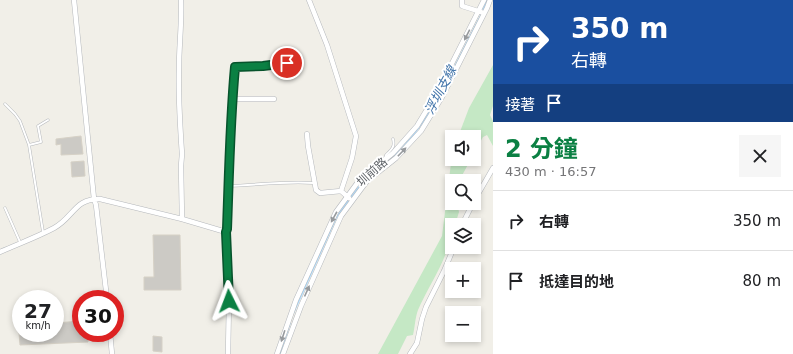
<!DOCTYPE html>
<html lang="zh-TW">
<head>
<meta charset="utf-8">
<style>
	body { margin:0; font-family:"DejaVu Sans","Noto Sans TC",sans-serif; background:#f6f6f6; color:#202124; height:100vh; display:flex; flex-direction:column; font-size:15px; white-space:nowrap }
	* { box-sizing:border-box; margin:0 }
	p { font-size:13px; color:#757577 }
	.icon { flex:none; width:22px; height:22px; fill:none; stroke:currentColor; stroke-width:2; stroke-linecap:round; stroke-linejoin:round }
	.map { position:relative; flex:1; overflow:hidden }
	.side { display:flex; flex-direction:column; background:#fff; width:300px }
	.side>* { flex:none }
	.top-card { background:#1a4fa0; color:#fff; overflow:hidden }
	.tools { position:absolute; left:445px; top:130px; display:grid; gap:8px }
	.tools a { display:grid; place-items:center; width:36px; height:36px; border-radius:0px; background:#fff; box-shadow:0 2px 6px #0003; font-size:20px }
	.speed { position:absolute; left:12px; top:290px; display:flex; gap:8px; font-size:20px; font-weight:700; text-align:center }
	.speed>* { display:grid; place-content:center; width:52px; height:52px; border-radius:50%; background:#fff; box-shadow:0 2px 6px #0003; line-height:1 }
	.speed small { font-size:10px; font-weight:400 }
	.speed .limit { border:6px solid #d22; background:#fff; color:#111 }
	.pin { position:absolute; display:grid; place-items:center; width:34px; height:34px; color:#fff; margin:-17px; border:2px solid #fff; border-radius:50%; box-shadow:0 1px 4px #0007 }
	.me { position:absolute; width:44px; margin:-22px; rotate:357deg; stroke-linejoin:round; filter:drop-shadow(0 0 3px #0008) }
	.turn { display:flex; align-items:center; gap:14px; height:84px; padding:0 12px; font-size:18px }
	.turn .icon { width:52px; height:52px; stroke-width:2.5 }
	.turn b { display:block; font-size:28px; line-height:34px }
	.then { display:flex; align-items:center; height:38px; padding:0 12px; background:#0003; gap:8px; font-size:15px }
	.round { display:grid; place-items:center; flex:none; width:42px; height:42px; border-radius:0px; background:#f6f6f6 }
	.overview { display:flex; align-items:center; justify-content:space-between; height:68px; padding:0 12px }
	h1 { font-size:24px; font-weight:700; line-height:30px; color:#0b8043 }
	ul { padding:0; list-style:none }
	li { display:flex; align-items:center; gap:12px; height:60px; padding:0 12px; border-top:1px solid #e0e0e0 }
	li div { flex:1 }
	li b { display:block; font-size:15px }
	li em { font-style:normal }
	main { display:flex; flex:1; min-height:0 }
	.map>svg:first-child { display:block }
</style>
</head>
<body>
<main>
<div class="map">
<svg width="493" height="354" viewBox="0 0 493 354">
	<rect width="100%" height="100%" fill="#f1efe8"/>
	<path fill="#c5e8c5" d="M493,65V106L490,115L493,121V146L487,135L483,137L474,153V137H458L469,108Z
		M452,155V159H471L459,181H452V203H457L459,212L455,225H452C452,254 429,284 418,310C415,318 415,327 413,335L407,336L398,354H378L442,236Z"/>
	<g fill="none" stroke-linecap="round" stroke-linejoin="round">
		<path stroke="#aadaff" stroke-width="1.5" d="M483,10L487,0
			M391,159C431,124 456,62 481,15
			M374,171L384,164
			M351,197L365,179
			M293,314L336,218L348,201
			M280,354L290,323"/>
	</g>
	<path fill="#cccac5" stroke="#d6d1c6" d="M81,136L83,154L61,155V144L56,145V139Z
		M84,161L85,176L72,177L71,162Z
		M153,235H180L181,290H144V277H154Z
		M81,321V333H88V342L20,345L19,333H55V323Z
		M153,336L162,337V352L153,351Z"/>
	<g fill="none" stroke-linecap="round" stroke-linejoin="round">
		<defs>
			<path id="service" d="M5,104L15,114L20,121L29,145L43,232
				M29,145L41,142L38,126L48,120
				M385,158L386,155C392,149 395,147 393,139
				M229,186C257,185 285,181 313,183
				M5,208L20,242"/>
			<path id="minor" d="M74,0L94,199L96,205L107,299
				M181,0C182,23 179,45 179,68C178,96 180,125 182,154L181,166L182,219
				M309,0L327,45L356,136L352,158L341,191
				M462,0V6L481,12
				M232,99H274
				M307,134L308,146L316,190L320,193L341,191L349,198
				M474,201L493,168
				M462,225L473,203
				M0,252C18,244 37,237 54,228C73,218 75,198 100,199L182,219L226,232
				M110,333L112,354
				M228,354L229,301L226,232L227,229C229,175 230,121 235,67L263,66L299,61
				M277,354L296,300L336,212L358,182L365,176L393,153L417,126L437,93L484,0
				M283,354L301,306L341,216L367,181L396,158L421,131L442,97L487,8L490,0
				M410,354L417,343L422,319L426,307L444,271L454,247"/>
		</defs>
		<use href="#service" stroke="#b5b8bc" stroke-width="3"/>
		<use href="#minor" stroke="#b5b8bc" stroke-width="5.5"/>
		<use href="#service" stroke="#fff" stroke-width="2"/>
		<use href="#minor" stroke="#fff" stroke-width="4.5"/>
	</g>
	<defs><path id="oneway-solid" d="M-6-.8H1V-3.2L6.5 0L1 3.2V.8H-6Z"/></defs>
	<g fill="#979a9d">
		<use href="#oneway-solid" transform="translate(467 35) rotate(117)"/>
		<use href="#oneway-solid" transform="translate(402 152) rotate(-46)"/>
		<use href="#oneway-solid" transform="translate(334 217) rotate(119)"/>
		<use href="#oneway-solid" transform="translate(307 291) rotate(-66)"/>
		<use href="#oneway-solid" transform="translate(283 336) rotate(108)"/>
	</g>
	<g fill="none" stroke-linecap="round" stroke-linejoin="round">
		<defs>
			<path id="route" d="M229,301L226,232L227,229C229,175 230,121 235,67L263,66L287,63"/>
		</defs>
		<use href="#route" stroke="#07532c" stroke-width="10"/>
		<use href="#route" stroke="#0b8043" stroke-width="7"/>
	</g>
	<g text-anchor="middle" stroke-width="4" stroke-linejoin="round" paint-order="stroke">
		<g font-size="12" fill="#5f6368" stroke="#fff">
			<text transform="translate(372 172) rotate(-42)" y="4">圳前路</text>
		</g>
		<g font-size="13" font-style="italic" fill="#4174aa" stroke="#fff">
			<text transform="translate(440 90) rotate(-62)" y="5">浮圳支線</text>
		</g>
	</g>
</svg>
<div class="tools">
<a><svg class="icon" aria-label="sound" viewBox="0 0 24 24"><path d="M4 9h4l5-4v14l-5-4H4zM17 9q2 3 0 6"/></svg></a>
<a><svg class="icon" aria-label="search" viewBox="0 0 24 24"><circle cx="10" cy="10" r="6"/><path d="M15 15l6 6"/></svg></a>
<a><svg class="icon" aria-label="layers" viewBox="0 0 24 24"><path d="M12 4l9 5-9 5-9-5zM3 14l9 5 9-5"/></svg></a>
<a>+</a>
<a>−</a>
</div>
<div class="speed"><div>27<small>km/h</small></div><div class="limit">30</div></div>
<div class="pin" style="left:287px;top:63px;background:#d93025"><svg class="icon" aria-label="arrive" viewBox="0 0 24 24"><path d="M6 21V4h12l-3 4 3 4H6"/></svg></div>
<svg class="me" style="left:229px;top:301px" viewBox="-20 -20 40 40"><path d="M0-17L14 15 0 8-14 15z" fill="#0b8043" stroke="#fff" stroke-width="4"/></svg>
</div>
<section class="side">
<div class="top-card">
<div class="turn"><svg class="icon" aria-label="right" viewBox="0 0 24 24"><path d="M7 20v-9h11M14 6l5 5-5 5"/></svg><div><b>350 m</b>右轉</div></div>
<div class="then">接著<svg class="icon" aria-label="arrive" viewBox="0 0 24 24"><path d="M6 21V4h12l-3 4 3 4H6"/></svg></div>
</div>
<div class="overview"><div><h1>2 分鐘</h1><p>430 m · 16:57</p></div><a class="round"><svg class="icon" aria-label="close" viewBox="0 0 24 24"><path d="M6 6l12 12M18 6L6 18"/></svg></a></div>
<ul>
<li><svg class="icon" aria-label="right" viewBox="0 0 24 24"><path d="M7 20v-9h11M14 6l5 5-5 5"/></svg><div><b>右轉</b></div><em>350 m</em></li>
<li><svg class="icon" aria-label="arrive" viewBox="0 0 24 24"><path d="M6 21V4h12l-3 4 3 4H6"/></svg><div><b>抵達目的地</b></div><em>80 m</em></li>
</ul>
</section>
</main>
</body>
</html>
